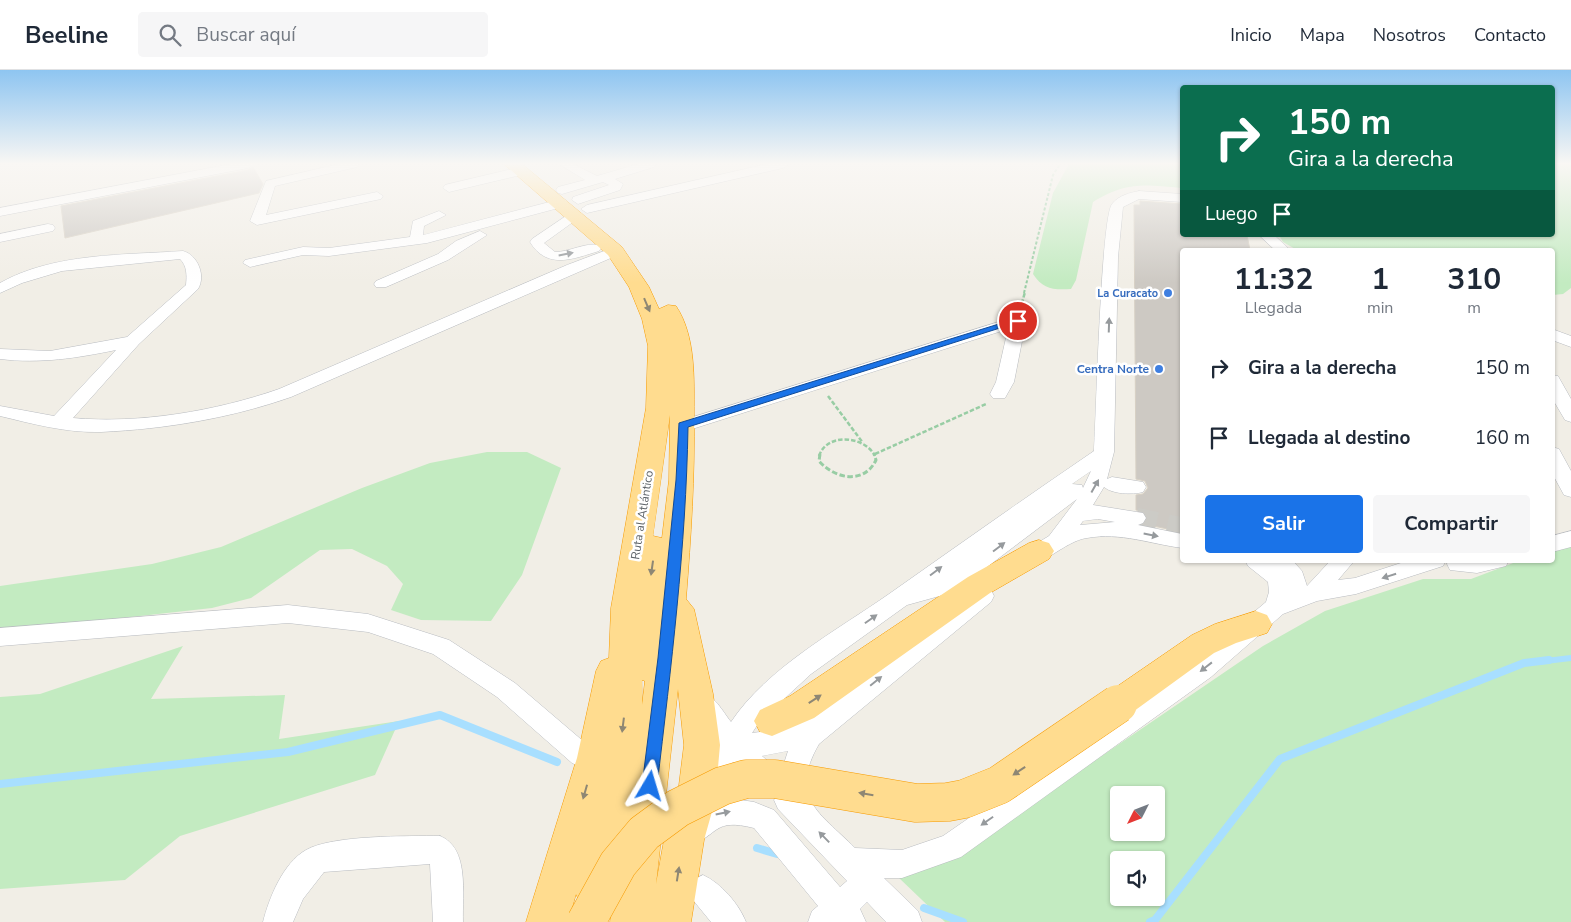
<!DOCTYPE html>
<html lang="es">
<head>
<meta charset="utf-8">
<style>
	body { margin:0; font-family:"Nunito Sans",sans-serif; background:#f6f6f7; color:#1f2937; height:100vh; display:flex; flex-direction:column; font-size:19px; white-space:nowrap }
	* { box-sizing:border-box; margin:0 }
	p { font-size:16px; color:#747a83 }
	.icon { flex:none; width:28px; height:28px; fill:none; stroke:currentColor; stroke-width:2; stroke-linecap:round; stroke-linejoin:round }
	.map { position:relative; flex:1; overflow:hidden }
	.panel { position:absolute; left:1180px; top:178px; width:375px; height:315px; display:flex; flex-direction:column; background:#fff; border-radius:5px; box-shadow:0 1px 4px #0004 }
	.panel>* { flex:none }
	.hud { position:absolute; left:1180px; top:15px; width:375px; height:152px; border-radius:5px; box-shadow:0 1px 4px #0004; background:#0b6e4f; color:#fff; overflow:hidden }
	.needle { width:32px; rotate:228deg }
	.controls { position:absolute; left:1110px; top:716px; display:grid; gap:10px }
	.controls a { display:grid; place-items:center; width:55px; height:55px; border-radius:5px; background:#fff; box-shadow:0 1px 4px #0004; font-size:25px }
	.pin { position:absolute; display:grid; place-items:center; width:42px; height:42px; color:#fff; margin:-21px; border:2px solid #fff; border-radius:50%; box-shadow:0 1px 5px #0007 }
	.me { position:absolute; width:55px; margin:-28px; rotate:7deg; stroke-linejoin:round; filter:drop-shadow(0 0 4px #0008) }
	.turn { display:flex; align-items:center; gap:18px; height:105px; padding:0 25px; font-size:22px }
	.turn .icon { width:65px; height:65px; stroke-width:2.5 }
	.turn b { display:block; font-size:35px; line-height:42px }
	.then { display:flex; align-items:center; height:48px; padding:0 25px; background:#0003; gap:10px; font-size:19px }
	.eta { display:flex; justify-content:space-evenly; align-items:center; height:85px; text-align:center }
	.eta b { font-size:30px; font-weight:700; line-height:35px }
	.action { display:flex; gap:10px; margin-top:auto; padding:10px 25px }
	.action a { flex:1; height:58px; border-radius:5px; background:#1a73e8; color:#fff; font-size:20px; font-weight:700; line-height:58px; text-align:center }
	.action a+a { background:#f6f6f7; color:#1f2937 }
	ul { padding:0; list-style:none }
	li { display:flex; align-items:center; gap:15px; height:70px; padding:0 25px }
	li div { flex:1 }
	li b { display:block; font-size:19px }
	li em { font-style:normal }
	header { display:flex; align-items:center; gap:30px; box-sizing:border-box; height:70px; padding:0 25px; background:#fff; border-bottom:1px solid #e0e1e3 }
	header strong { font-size:24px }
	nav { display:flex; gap:28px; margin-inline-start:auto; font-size:18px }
	.search { width:350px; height:45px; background:#f6f6f7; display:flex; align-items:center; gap:12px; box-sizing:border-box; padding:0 18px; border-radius:5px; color:#747a83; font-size:19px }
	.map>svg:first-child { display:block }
</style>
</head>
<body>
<header>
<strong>Beeline</strong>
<div class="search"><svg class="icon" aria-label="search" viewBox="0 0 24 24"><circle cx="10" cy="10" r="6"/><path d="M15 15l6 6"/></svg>Buscar aquí</div>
<nav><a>Inicio</a><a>Mapa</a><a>Nosotros</a><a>Contacto</a></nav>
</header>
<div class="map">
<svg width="1571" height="852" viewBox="0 0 1571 852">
	<rect width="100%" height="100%" fill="#f1eee6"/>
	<path fill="#c3ebc1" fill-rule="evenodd" d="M1069,94H1182V118C1144,115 1128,111 1093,132L1076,210L1071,219C1052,220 1043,219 1033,204L1053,123Z
		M1553,94H1571V218L1563,224L1553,225L1552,180H1297L1283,172L1279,165H1552Z
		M487,382H527L561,398L522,505L491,551L421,550L391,540L403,514L387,496L352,479L320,480L251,528L212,538L77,553L0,565V516L152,494L221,477L362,418L430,393Z
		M1571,474V852H945L898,807L1037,730L1263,576L1325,541L1423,509H1471L1521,490H1552L1553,480ZM1119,725H1156V762H1119ZM1119,790H1156V828H1119Z
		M183,576L151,629L285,625L279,669L399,651L375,705L180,766L125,810L0,819V627L40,624Z"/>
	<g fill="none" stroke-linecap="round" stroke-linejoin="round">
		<path stroke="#a8dfff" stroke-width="6" d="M1537,592L1571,588"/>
		<path stroke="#a8dfff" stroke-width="8" d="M0,714L288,682L440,645L557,692
			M757,778L777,784
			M924,838L963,852
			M1150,852L1155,850L1280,689L1524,593L1549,590"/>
	</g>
	<path fill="#cdc9c3" stroke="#d7d0c4" d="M253,97L263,114L259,123L65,168L61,136L248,100Z
		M1140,131L1182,134V165H1247L1250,180H1182V462L1144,454L1148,447L1143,441L1136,440V425L1143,424L1148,418L1145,411L1136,409L1134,135H1140Z"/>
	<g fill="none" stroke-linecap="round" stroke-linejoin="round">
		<path stroke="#cccbc6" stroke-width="21" stroke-dasharray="21 11" stroke-linecap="butt" d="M1136,448L1182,458"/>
		<defs>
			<path id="minor" d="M231,94H254L248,98L0,146V138Z
				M339,94H359L357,97L275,116L266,145L377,122L383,126L381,129L257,155L250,151L266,111Z
				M559,94H573L597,106L638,94H656L654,97L615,109L623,114L620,120L578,134L572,130L573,127L609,115L603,112L562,124L558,123L556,120L558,117L585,110Z
				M767,94H789L783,98L587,143L581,139L587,135Z
				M521,97L525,98L527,101L525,104L449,122L443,118L445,115Z
				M1139,121L1182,124V132L1139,129L1123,137L1118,187L1114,382L1107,409L1112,407L1143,412L1146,417L1143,422C1132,425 1112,424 1104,417L1093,435L1143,443L1146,448L1143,453L1138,455L1182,464V478C1151,474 1120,462 1087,468C1064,471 1040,500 1021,495L1018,489L1021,483L1049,466L1077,429L954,522L907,535L811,604L760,651L752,663L784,659L816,646L975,520L983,517L991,520L994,526L991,532L819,674C788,728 819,742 855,778L902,780L943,766L1193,593L1266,532L1269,522L1268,512L1248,496L1245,490H1292L1302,501L1307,516L1331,490H1355L1338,510L1355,508L1410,490H1446L1443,496L1356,524L1317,531L1283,544L1211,607L961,787L902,808H884L918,841L922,852H886L867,832L860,839L866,852H808L812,841L818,836L754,758C713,748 720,764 690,776L680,772L676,762L680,752L688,745L715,731L734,729L754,732L774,740L840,817L847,811L778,739L774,730L780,720L779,714L778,718L768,721L758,718L733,692L714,723L704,726L694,723L690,714L716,673L689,633L693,625C712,619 720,638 731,652C767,598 836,561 889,524C957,476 1025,428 1094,381C1096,348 1101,148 1112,134C1119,125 1130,123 1139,121ZM1091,401L1083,418L1082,415L1072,414ZM1098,449L1115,452L1080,455L1083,451ZM788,681L780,706L778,700L762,686Z
				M561,129L566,130L567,133L566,136L427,173L329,186L303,185L250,197L243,193L245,190L303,177L329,178L410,167L413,151L439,141L446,145L424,156L423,165Z
				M575,140L582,144L580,147L544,173L555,182C569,182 586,172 599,175L601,178L599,181C573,189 547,200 530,172L532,169Z
				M48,154L53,155L55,158L53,161L0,172V164Z
				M480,161L487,165L448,190L386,217H376L374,214L376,211L438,184L456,171Z
				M1259,165H1274L1290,180H1275Z
				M615,177L622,181L620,184L291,327C231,348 166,359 101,362C67,363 33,354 0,346V336L54,346L116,280C77,288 40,294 0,289V279L50,281L127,267L186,215C187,205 187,196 180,189L62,201L22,213L0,223V213C53,183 124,185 183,181C198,185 206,206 198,219L139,274L73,348C139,354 216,341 279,319L567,195Z
				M1018,246L1026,251L1014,312L1005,328H993L990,324L996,312L1008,259L689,360H677L674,356L677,352Z
				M1552,259L1571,266V277L1552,270Z
				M1552,305L1558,306L1571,329V352L1565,350L1552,328Z
				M1552,377L1559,379L1571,401V427L1564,425L1552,403Z
				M1571,461V477L1552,482V466Z
				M1449,490H1509L1506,496L1477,503L1450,500L1447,494Z
				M288,535L368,544L449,570L515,613L590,677L594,685L590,693L581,697L572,693L497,627L433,584L368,562L288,553L0,576V558Z
				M440,766C470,778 462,824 463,852H433L430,794L324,802L303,829L293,852H263C269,828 283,793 306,780C332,765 408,766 440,766Z
				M703,805C721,813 739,834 746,852H711L693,830L688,820L693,810Z"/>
			<path id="highway" d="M504,94H522L622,177L649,217L659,239L668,235L676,236C696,266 694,309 694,343C695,407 691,466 686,529L694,539L713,624L720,675L715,731L704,770L691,852H610L613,831L610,837L596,843L582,837L576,824L568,852H526L577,688L596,601L601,591L609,588L611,538L646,338L648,276L642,249L629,217L608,185ZM670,345L669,410L662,468L653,466ZM642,610L645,611L642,635ZM678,619L684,675L677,731L664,770L656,814Z
				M1039,470L1049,473L1054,481L1049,489L990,523L814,648L772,666L760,662L754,651L760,640L790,626L968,507L1029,473Z
				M1256,541L1267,545L1272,554L1267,563L1236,573L1214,583L1130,644L1118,649L1106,644L1101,634L1106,624L1192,565L1215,554Z"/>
		</defs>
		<use href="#minor" stroke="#b9bcc1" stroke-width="1"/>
		<use href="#highway" stroke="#f79b00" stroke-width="1"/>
		<path stroke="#98cda4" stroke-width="2" stroke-dasharray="3 2" stroke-linecap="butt" d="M1024,223L1053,105L1060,94"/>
		<path stroke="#98cda4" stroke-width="2.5" stroke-dasharray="4.5 2" stroke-linecap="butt" d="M1020,240L1025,222
			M828,326L863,373
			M875,384L986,334
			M819,386C827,362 865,366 875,386"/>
		<path stroke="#98cda4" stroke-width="3" stroke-dasharray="5.5 2.5" stroke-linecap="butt" d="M820,384L819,391C835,409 864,415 876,390L874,384"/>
		<use href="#minor" fill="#fff" fill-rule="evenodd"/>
		<use href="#highway" fill="#ffdc8f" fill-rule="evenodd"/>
		<defs>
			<path id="highway-bridge" d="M586,852L618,794L644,763L678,738L722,716L746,709H775L916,733L948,732L964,729L999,715L1118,634"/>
		</defs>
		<use href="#highway-bridge" stroke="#f79b00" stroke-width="39" stroke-linecap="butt"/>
		<use href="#highway-bridge" stroke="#ffdc8f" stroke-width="38"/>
	</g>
	<defs><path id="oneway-solid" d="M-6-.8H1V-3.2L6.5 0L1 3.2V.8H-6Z" transform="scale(1.25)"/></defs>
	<g fill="#969a9d">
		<use href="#oneway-solid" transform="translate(566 184) rotate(-11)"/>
		<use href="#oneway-solid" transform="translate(1109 255) rotate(-88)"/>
		<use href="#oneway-solid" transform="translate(1095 416) rotate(-61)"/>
		<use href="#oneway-solid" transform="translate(1151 465) rotate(11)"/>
		<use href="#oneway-solid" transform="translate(999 477) rotate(-37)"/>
		<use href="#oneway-solid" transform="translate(936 501) rotate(-37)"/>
		<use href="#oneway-solid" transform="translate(1389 506) rotate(162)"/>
		<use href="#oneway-solid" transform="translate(871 549) rotate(-35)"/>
		<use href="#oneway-solid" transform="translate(1206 597) rotate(142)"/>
		<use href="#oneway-solid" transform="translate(876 611) rotate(-39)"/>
		<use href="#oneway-solid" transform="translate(723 743) rotate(-12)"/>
		<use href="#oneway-solid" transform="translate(987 751) rotate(145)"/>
		<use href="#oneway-solid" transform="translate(824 767) rotate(-134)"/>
	</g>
	<g fill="#8e8774">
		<use href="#oneway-solid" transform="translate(647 235) rotate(67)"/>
		<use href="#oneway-solid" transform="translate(652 498) rotate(98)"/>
		<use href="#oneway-solid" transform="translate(815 629) rotate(-33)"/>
		<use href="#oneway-solid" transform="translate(623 655) rotate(97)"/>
		<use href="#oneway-solid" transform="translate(1019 701) rotate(146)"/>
		<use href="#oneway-solid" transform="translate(585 722) rotate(106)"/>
		<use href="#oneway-solid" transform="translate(866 724) rotate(-170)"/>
		<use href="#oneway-solid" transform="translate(678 804) rotate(-81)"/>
	</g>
	<linearGradient id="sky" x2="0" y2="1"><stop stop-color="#8ec5f1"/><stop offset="0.44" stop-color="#f9f7f4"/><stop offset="1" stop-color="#f9f7f4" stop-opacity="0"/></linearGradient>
	<rect width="1571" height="213" fill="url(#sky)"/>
	<path fill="#1a73e8" stroke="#114b97" d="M1015,249L1022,251L688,357C686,477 671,597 657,716L655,721L650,724L644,721L642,716L658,588L676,410L679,353Z"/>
	<g fill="#3f7fe0" stroke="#fff" stroke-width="2">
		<circle cx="1168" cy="223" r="5"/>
		<circle cx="1159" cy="299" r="5"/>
	</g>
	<g text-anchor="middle" stroke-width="5" stroke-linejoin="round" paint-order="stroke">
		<g font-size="11" font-weight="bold" fill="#366cbe" stroke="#fff" text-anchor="end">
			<text x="1158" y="227">La Curacato</text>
		</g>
		<g font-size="12" font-weight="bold" fill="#366cbe" stroke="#fff" text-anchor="end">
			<text x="1149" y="303">Centra Norte</text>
		</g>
		<g font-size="12" fill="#5d6368" stroke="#fff">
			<text transform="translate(642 445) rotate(-81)" y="4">Ruta al Atlántico</text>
		</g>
	</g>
</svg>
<div class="controls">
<a><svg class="needle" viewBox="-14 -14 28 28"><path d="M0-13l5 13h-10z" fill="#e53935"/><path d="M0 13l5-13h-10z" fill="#747a83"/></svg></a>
<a><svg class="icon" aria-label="sound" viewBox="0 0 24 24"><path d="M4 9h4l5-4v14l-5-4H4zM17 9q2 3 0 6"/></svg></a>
</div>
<div class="pin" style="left:1018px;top:251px;background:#d93025"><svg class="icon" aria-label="arrive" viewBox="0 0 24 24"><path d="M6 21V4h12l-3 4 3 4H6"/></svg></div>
<svg class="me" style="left:650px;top:716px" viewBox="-20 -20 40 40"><path d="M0-17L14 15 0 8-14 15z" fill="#1a73e8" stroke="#fff" stroke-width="4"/></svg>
<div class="hud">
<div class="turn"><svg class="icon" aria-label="right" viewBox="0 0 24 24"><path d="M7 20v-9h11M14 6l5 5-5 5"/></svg><div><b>150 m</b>Gira a la derecha</div></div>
<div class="then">Luego<svg class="icon" aria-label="arrive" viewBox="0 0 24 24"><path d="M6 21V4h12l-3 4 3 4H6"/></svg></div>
</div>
<section class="panel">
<div class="eta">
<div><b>11:32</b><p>Llegada</p></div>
<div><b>1</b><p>min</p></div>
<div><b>310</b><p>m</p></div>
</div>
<ul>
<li><svg class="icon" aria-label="right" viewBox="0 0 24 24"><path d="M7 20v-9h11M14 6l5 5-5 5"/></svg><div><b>Gira a la derecha</b></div><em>150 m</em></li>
<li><svg class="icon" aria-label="arrive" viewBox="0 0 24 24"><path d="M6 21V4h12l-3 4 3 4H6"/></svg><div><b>Llegada al destino</b></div><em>160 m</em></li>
</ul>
<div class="action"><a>Salir</a><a>Compartir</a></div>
</section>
</div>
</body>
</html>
